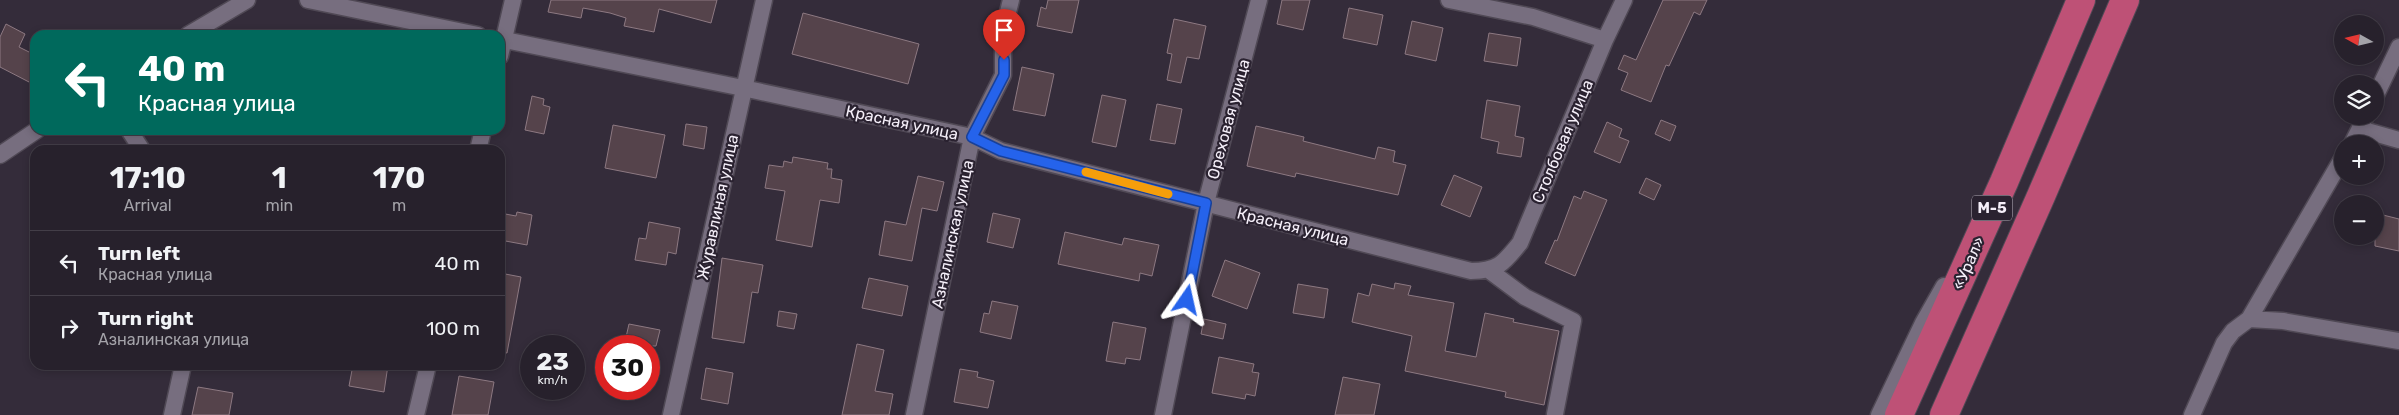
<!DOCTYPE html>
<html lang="en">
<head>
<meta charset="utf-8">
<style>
	body { margin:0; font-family:Rubik,sans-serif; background:#2f2934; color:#f1f3f6; height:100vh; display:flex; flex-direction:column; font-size:19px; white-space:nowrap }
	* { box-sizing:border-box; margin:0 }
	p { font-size:16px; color:#a4a3a9 }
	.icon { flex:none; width:28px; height:28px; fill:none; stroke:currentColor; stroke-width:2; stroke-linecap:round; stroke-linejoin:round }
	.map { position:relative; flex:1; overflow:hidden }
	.sheet { position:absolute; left:30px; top:145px; width:475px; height:225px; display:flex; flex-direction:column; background:#27212c; border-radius:15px; box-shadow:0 2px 8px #0003,0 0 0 1px #433e48 }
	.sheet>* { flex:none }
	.banner { position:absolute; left:30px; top:30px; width:475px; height:105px; border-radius:15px; box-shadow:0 2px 8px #0003,0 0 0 1px #433e48; background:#00695c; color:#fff; overflow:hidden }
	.needle { width:32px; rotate:278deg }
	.controls { position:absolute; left:2334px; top:15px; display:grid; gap:10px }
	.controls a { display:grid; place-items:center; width:50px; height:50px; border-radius:50%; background:#27212c; box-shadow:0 2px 8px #0003,0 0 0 1px #433e48; font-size:25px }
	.speed { position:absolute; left:520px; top:335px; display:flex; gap:10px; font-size:25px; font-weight:700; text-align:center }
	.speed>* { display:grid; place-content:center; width:65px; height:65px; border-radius:50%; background:#27212c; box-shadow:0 2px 8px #0003,0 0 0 1px #433e48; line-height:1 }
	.speed small { font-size:12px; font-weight:400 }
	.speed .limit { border:8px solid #d22; background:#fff; color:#111 }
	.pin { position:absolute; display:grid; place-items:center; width:42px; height:42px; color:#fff; margin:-51px -21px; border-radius:50% 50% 50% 0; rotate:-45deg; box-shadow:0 0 5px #0007 }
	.pin .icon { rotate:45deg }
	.me { position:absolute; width:55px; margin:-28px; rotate:11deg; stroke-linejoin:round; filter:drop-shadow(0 0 4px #0008) }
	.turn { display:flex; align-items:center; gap:18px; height:105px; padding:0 25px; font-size:22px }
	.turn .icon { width:65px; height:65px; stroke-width:2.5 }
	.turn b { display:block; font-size:35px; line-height:42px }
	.eta { display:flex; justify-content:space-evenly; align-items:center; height:85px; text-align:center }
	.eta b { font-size:30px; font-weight:700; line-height:35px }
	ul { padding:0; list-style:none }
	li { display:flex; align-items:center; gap:15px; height:65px; padding:0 25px; border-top:1px solid #433e48 }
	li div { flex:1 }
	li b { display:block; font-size:19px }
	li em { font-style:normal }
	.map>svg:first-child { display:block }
</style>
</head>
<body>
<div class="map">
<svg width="2399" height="415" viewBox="0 0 2399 415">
	<rect width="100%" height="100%" fill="#342c3a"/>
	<path fill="#55434b" stroke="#8d7982" d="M551,0H717L711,23L659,9L654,32L624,26L626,18L610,13L583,8L581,18L548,12Z
		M1048,0H1079L1072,33L1037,26L1041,7L1046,9Z
		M1282,0H1310L1303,30L1277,24Z
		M1663,0H1707L1700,15L1694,12L1669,66L1666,65L1651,102L1621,90L1628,73L1618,69L1624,55L1636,60Z
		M1349,8L1383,15L1377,45L1343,38Z
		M803,13L919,44L908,84L792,54Z
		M1174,19L1206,26L1199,59L1187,57L1181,83L1167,80L1172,54L1167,53Z
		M1412,21L1443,28L1436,61L1405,54Z
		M6,24L25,34L19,47L35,55V70L29,82L0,67V37Z
		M1489,33L1521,38L1517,66L1484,61Z
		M1022,67L1054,74L1045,116L1013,110Z
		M1102,95L1126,100L1116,147L1092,142Z
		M532,96L544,99L543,105L550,107L544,134L525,130Z
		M1487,100L1520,106L1515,136L1524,138L1521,157L1497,153L1499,142L1481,138Z
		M1157,104L1182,109L1175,144L1150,140Z
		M1661,120L1676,126L1670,141L1655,134Z
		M1607,122L1622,129L1619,137L1629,141L1620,163L1594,152Z
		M686,124L707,127L704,149L683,145Z
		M613,125L665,135L656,178L605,168Z
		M1256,126L1304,137L1303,141L1375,159L1378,147L1395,151L1393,162L1406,165L1398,195L1296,173L1295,177L1247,166Z
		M793,157L828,163L827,169H832L831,178L842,180L839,203L820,200L812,247L776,240L785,191L765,188L769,165L783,167L784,161L792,163Z
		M1454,175L1482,187L1470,217L1441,205Z
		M918,176L944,182L937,211L922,208L912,261L879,255L885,221L906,225Z
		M1646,178L1661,185L1654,200L1639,193Z
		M1584,191L1607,200L1575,276L1545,263L1555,240L1557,241L1574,196L1581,199Z
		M517,212L532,215L527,245L500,240V213L516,216Z
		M993,213L1020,219L1013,248L987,242Z
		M2375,213L2399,219V251L2375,246Z
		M649,222L680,228L676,254L668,252L666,265L635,260L639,238L646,239Z
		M1065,232L1122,245L1124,238L1159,245L1152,276L1140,273L1139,281L1058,264Z
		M722,258L763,265L758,293L752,292L744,343L712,338Z
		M1225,260L1260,273L1247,309L1212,296Z
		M500,273L521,277L507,353L500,352Z
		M869,278L908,286L902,316L862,308Z
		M1395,283L1411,286L1408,295L1454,303L1445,351L1476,357L1485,313L1514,319L1513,322L1559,331L1544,405L1505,397L1506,392L1405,371L1412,336L1352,322L1358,293L1369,296L1372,284L1394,289Z
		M1298,284L1328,289L1324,318L1293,313Z
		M992,301L1018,306L1011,339L980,332L984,313L989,314Z
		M779,311L797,314L794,329L777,326Z
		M1204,319L1226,324L1223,339L1201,334Z
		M1113,322L1146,328L1140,360L1126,358L1125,364L1106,361Z
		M629,324L660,330L656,346H624Z
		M857,344L884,350L875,391L893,394L889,415H842Z
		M1219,357L1254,364L1252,372L1259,373L1255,396L1246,394L1245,399L1212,393Z
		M353,365H388L384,392L349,386Z
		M706,368L733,373L728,404L701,399Z
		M960,369L978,372L977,377L994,381L988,408L954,402Z
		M459,376L494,382L488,415H452Z
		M1343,377L1380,384L1374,415H1335Z
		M198,387L233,393L229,415H192Z"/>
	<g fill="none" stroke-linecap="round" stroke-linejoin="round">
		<defs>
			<path id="minor" d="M308,0L478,35
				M1449,0L1533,17L1605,40
				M188,35L247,0
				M500,39L743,88L972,137L1001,151L1471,271C1498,271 1504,263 1520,243L1605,40L1624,0
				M500,56L513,0
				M2375,97L2399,47
				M2360,129L2399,140
				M129,130L142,150
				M2352,144L2366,116
				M478,150L483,130
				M0,155L37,130
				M1490,271L1525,297L1573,321L1555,414
				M2249,319L2283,321L2399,341
				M172,415L183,365
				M416,415L428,365
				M671,415L764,0
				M914,415L972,137L1003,75V32L1011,0
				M1163,415L1206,203L1259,0
				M1879,415L1923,323L1944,286
				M2192,415L2224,343L2233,331L2249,319L2342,159"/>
			<path id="trunk" d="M1899,415L2004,182L2081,0
				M1944,415L2041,196L2125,0"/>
		</defs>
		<use href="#minor" stroke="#504955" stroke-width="19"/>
		<use href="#trunk" stroke="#504955" stroke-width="30"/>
		<use href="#minor" stroke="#776e7f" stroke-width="16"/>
		<use href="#trunk" stroke="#be5176" stroke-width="28"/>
	</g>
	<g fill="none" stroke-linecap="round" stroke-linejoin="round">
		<defs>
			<path id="route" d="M1004,60V75L972,137L1001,151L1206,203L1187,300"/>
		</defs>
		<use href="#route" stroke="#184099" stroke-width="12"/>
		<use href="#route" stroke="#2563eb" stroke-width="9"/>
		<path stroke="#f59e0b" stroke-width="9" d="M1086,172L1168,194"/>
	</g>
	<g text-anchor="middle" stroke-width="4.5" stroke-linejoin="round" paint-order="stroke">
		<rect fill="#2a2230" stroke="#b8b2bd" stroke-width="1" x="1972" y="195.5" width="40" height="25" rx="4"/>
		<g font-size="15" font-weight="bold" fill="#f5eff9">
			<text x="1992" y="213">М-5</text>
		</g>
		<g font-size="16" fill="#f5eff9" stroke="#2a2230">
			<text transform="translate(1228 119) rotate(-75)" y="6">Ореховая улица</text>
			<text transform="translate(902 122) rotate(12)" y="6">Красная улица</text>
			<text transform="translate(1562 141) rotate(-67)" y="6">Столбовая улица</text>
			<text transform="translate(717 207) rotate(-78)" y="6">Журавлиная улица</text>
			<text transform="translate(1293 226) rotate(14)" y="6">Красная улица</text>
			<text transform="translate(952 234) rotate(-78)" y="6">Азналинская улица</text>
			<text transform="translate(1968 263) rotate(-66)" y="6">«Урал»</text>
		</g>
	</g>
</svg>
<div class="controls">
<a><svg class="needle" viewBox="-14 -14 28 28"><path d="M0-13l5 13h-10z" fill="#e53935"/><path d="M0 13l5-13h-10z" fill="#a4a3a9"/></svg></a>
<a><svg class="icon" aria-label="layers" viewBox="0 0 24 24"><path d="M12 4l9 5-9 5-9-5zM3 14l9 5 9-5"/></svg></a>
<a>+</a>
<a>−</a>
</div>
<div class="speed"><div>23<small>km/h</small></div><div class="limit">30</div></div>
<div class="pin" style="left:1004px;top:60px;background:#d93025"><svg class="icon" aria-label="arrive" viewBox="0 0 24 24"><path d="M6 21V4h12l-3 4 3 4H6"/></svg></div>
<svg class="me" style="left:1187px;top:300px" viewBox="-20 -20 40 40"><path d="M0-17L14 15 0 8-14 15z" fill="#2563eb" stroke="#fff" stroke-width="4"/></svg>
<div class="banner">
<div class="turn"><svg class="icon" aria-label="left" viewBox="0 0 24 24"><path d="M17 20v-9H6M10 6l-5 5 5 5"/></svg><div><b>40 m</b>Красная улица</div></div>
</div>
<section class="sheet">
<div class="eta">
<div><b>17:10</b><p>Arrival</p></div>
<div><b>1</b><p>min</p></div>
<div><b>170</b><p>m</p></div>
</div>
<ul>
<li><svg class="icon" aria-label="left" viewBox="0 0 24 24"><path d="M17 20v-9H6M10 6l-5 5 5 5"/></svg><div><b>Turn left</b><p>Красная улица</p></div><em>40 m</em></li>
<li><svg class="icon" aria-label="right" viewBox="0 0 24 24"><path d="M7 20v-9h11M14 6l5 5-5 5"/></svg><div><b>Turn right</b><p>Азналинская улица</p></div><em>100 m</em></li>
</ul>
</section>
</div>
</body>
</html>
